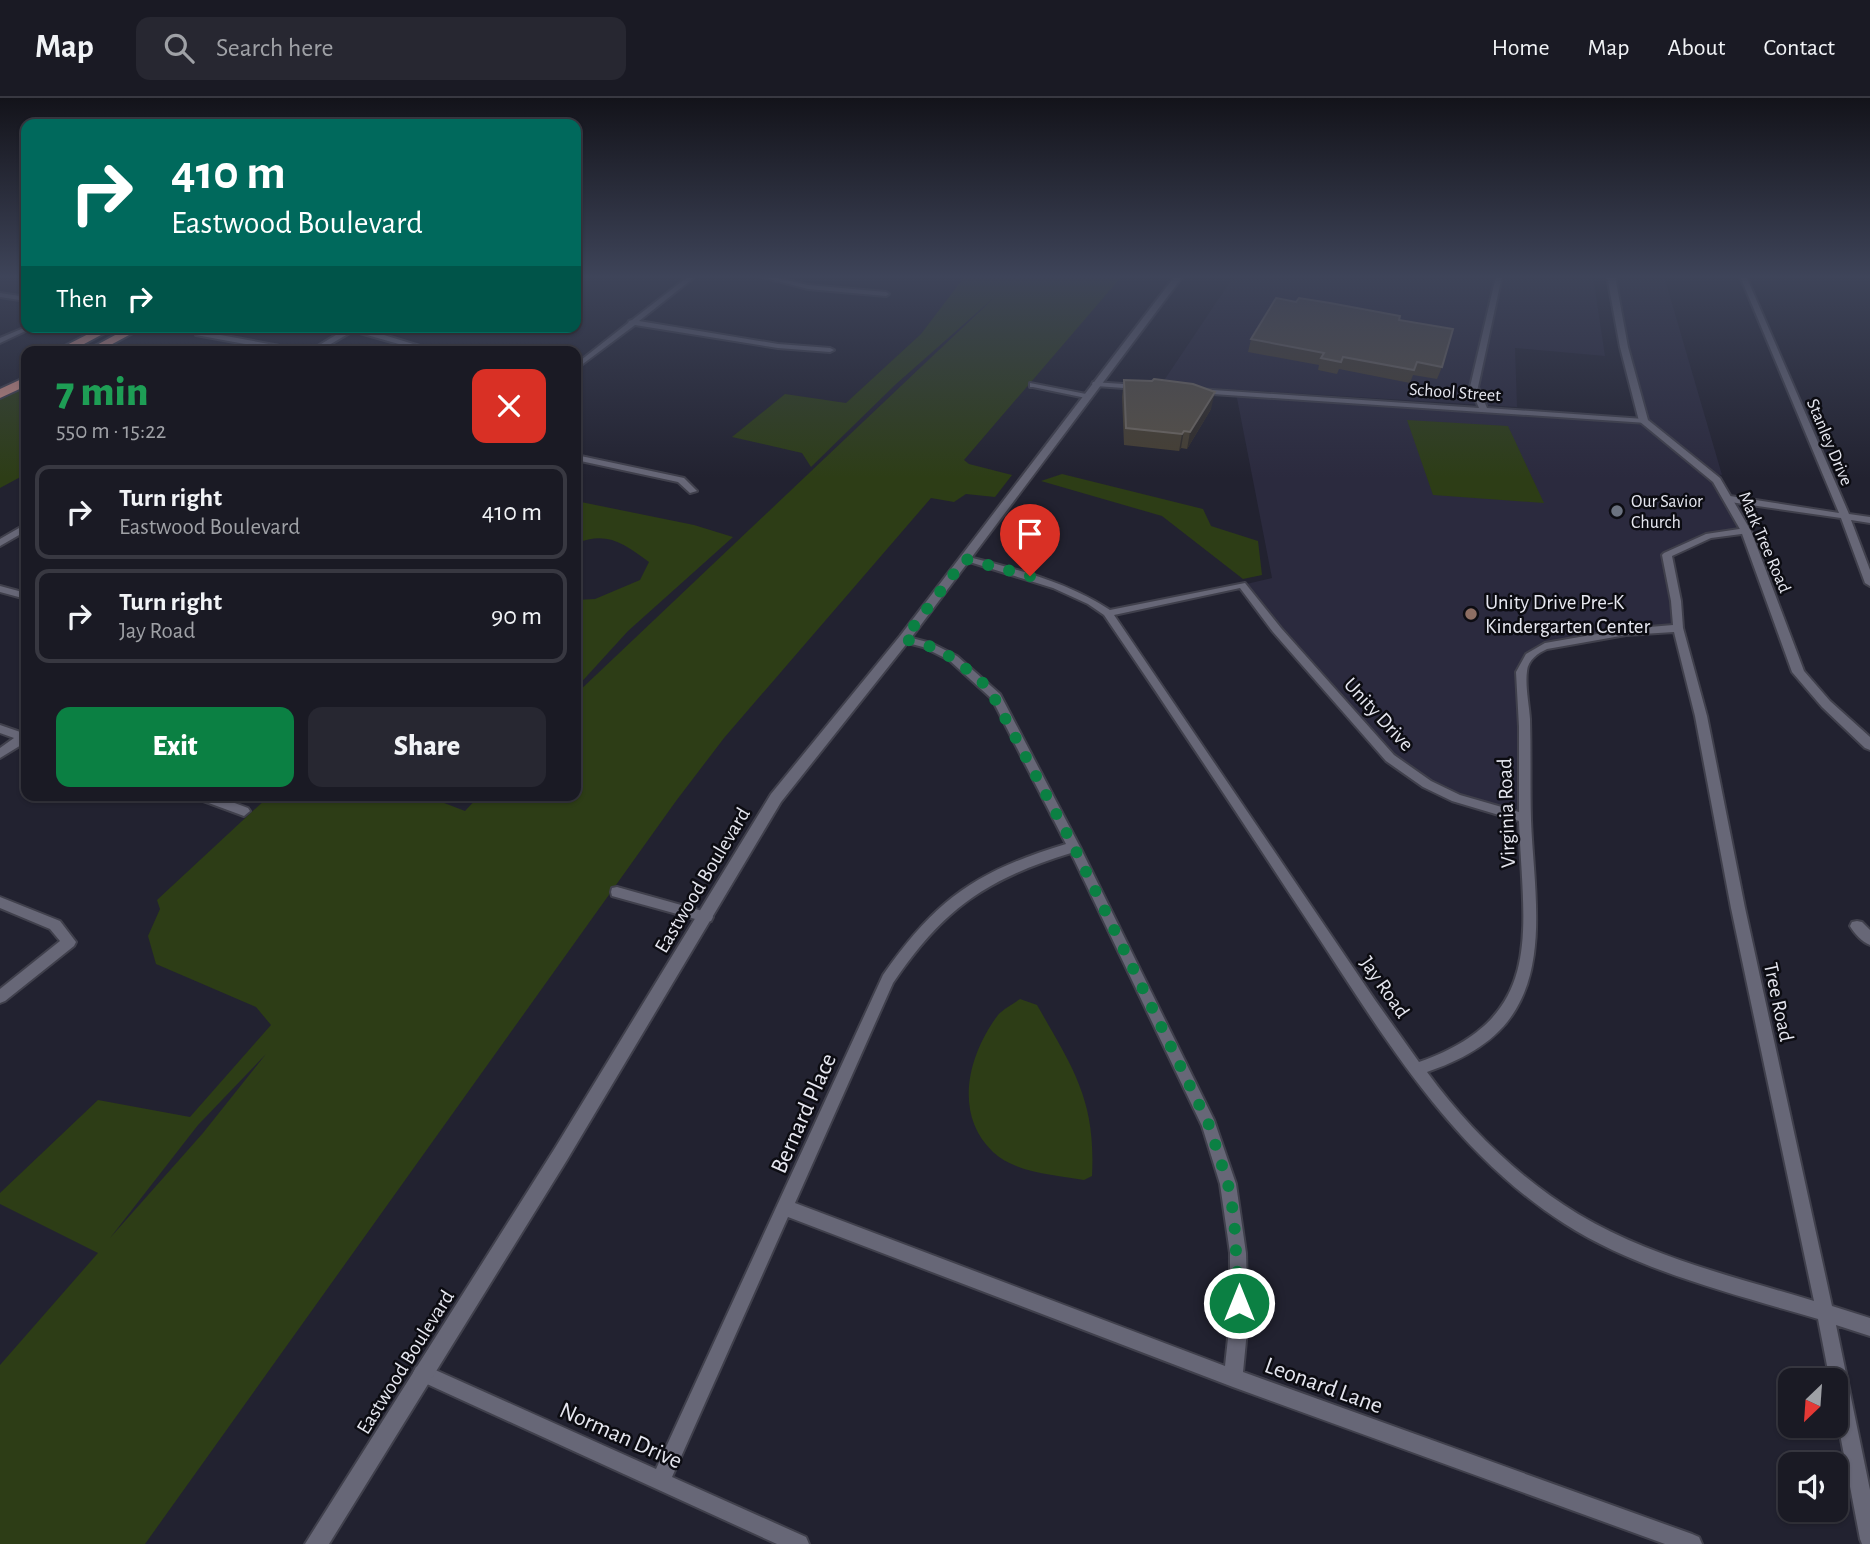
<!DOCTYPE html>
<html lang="en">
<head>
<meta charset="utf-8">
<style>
	body { margin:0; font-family:"Alegreya Sans",sans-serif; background:#272731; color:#f1f3f6; height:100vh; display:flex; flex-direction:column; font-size:26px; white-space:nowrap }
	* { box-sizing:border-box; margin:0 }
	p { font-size:23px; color:#9fa1a6 }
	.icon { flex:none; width:38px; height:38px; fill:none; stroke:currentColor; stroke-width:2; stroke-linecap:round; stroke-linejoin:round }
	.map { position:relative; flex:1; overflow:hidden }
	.side { position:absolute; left:21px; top:248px; width:560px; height:455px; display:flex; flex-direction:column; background:#1a1a24; border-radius:14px; box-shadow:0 2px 5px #0004,0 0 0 2px #383841 }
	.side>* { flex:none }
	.hud { position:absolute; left:21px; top:21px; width:560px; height:214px; border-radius:14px; box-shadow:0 2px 5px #0004,0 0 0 2px #383841; background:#00695c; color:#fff; overflow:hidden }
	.needle { width:46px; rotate:205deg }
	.buttons { position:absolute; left:1778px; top:1270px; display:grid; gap:14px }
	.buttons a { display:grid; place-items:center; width:70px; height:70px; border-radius:14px; background:#1a1a24; box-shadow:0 2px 5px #0004,0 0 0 2px #383841; font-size:35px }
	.pin { position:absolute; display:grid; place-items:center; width:60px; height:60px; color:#fff; margin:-72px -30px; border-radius:50% 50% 50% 0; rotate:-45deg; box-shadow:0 0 7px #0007 }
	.pin .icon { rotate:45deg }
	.me { position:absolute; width:77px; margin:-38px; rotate:0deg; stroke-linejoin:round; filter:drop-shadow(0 0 5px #0008) }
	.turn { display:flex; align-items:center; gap:24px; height:147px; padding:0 35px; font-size:32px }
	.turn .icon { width:91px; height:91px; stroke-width:2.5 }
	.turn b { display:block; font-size:49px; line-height:60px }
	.then { display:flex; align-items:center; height:66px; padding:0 35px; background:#0003; gap:14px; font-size:26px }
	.round { display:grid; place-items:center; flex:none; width:74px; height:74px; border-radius:14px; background:#272731 }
	.headline { display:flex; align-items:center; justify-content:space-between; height:119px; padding:0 35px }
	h1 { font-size:42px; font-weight:800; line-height:52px; color:#1e9e55 }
	.cta { display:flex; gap:14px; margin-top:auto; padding:14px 35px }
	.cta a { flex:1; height:80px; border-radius:14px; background:#0b8043; color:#fff; font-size:28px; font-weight:800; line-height:80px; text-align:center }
	.cta a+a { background:#272731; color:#f1f3f6 }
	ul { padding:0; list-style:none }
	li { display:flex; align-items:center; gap:21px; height:94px; margin:0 14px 10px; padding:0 21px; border:4px solid #383841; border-radius:14px }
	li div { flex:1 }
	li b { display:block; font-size:26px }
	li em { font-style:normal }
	header { display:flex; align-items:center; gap:42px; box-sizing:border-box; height:98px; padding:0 35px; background:#1a1a24; border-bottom:2px solid #383841 }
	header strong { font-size:33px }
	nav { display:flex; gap:38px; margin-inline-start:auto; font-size:24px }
	.search { width:490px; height:63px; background:#272731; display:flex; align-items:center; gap:18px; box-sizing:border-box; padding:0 24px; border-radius:14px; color:#9fa1a6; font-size:26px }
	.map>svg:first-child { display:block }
</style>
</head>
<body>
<header>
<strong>Map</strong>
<div class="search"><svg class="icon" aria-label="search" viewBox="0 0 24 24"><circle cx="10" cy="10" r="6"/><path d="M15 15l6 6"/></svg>Search here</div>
<nav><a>Home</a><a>Map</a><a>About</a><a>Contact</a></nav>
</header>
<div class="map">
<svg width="1870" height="1446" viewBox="0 0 1870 1446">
	<rect width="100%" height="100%" fill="#222230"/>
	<path fill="#2b2a3e" d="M1234,178H1593L1605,258L1515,250L1517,309L1161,287Z
		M1611,178H1664L1722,377L1712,376L1746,433L1709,438L1667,457L1678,530L1626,534L1545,548L1524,564V720L1474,707L1390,660L1242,487L1272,480L1236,295L1643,323L1626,258Z"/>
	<path fill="#2d3d16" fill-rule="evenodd" d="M965,178H1016L1011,184L1017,178H1122L964,362L969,366L1012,377L995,399L966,396L954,404L931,400L724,640L676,703L145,1446H0V1267L98,1155L0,1106V1095L98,1002L190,1019L271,927L256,909L156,866L148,838L160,811L157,802L269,698H426L465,713L479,698H576V596L997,197L896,286L811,369L802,355L732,339L785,296L846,305L921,236ZM266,956L203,1035L110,1140L198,1027Z
		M26,289V376L0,390V300Z
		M1407,322L1508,328L1544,405L1433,397Z
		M1062,376L1203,411L1211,428L1258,443L1262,477L1243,481L1162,418L1041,383Z
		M576,403L694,427L733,439L628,533L576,590V502L595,501L640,482L649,464C623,445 608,433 576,445Z
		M1020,901L1037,907C1073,970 1096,1002 1092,1078L1084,1082C1056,1077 1015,1075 993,1054C953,1016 968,957 998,917C1003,911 1013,906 1020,901Z"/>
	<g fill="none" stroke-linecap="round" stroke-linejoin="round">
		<defs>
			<path id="minor" d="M689,178H696L639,223L778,246L830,250L834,252L830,254L778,250L635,227L576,271V266L628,225L629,223L632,222Z
				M758,178H769L808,187L886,194L889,196L886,198L808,191Z
				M1496,178H1502L1478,289L1487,310L1644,321L1648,323L1647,325L1198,295L1194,293L1198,291L1479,310L1470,289Z
				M1740,178H1746L1849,416L1870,419V425L1851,422L1870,472V488L1865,485L1841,420L1730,404L1726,401L1730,398L1839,415Z
				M0,195L26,199V203L0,199Z
				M26,229H34L0,245V240Z
				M349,229H358L439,254H427L353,233L317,254H308Z
				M199,233L301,252L304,254H288L196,237L195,235Z
				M1093,284L1138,287L1142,289L1138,291L1096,288L1092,286Z
				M1030,285L1086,296L1090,298L1086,300L1033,289H1030Z
				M576,357L684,380L697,393L690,395L678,384L576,362Z
				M26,426V433L0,448V441Z
				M1746,430L1749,431V435L1711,440L1672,458L1681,503L1683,530L1707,618L1745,810L1832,1208L1870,1220V1238L1836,1227L1870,1392V1446H1862L1860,1441L1836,1315V1283H1830L1818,1221C1737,1197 1636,1172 1565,1126C1449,1052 1381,934 1307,822C1240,720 1173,618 1104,517L1088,506L1053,490L960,461L965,458C1016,471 1065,483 1110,512L1245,485L1281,530L1394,657L1431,683L1460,697L1519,714V629L1516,574L1526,556L1545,545L1626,531L1673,527L1671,503L1662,457L1664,455L1706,436ZM1240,490L1273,534L1386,663L1423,689L1452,703L1519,723C1523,834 1547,919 1419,964L1375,902L1114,517ZM1674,534L1695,618L1731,810L1814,1203C1735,1179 1650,1159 1578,1116C1519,1080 1468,1030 1427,974C1462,962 1497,944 1516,911C1548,858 1533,781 1531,722C1530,689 1531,655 1530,621C1529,606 1525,588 1527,573C1528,562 1538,555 1547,551L1626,537Z
				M0,488L26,495V501L0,494Z
				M904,538L931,545L957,558L1000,596L1080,749L1214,1022L1236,1086L1246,1155L1248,1222L1243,1274L1692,1436L1699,1439L1702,1446H1665L1233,1289L788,1119L672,1379L806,1439L809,1446H777L416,1281L413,1275L416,1269L422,1266L656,1371L883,877C937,800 977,773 1066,746L992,601L949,562L923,549L900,543V539ZM1071,755L1202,1028L1220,1086L1230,1155V1222L1225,1268L795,1105L893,885C943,811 986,781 1071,755Z
				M0,627L26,636V644L0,660V650L14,640L0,635Z
				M196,698H216L248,710L250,713L244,718L198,701Z
				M617,789L706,814L711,815L713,819L711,823L706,824L612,798L611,794L612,790Z
				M0,799L60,823L76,844L74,848L5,903L0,905V891L60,843L50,831L0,810Z
				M1857,823L1862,824L1870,832V847C1862,844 1854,835 1850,828L1852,824Z"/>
			<path id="tertiary" d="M1175,178H1183L908,544L781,704L567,1062L329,1446H305L555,1050L771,696L900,538Z
				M1607,178H1615L1628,249L1648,322L1720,380L1751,433L1804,573L1830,603L1870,639V652L1865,650L1822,609L1792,574L1741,433L1713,384L1639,323L1620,249Z"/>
			<path id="trunk" d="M102,229H116L69,254H53Z
				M130,229H144L103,251L93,249Z
				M26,279V288L0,300V291Z"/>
		</defs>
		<use href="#minor" stroke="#40404c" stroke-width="4"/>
		<use href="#tertiary" stroke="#40404c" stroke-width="4"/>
		<use href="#trunk" stroke="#40404c" stroke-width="4"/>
		<use href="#minor" fill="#676777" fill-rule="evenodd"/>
		<use href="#tertiary" fill="#676777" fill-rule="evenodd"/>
		<use href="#trunk" fill="#d49287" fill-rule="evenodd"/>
	</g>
	<path fill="#463f32" d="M1399,222L1442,269L1437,281L1413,277L1410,285L1339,271L1337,276L1318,272L1319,267L1248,254L1251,241Z
		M1124,282L1211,311L1187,351L1181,350L1179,353L1124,347L1122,299Z"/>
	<path fill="#302c29" d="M1215,294L1211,311L1187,351L1190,334Z
		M1184,333L1181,350L1179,353L1182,336Z"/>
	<path fill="#575147" stroke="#6e6861" stroke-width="2" d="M1276,200L1296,204L1299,200L1330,205L1400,218L1399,222L1453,231L1442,269L1417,264L1414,272L1343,259L1341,264L1321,260L1324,255L1251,241Z
		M1154,281L1193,286L1215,294L1190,334L1184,333L1182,336L1126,330L1124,282L1152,283Z"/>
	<linearGradient id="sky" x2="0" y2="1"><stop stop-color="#13131a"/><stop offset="0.47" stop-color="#3e4459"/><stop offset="1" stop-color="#3e4459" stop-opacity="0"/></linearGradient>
	<rect width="1870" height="380" fill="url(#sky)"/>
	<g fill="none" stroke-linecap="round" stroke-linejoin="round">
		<path stroke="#0b8043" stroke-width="12" stroke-dasharray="0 21.6" d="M1030,478L965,461L904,541L927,547L953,560L989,590L1074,749L1209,1027L1228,1086L1234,1119L1239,1205"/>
	</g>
	<circle fill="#6b7280" stroke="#0c0c12" stroke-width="2.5" cx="1617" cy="413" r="7"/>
	<circle fill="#8d6e63" stroke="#0c0c12" stroke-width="2.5" cx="1471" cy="516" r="7"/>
	<g text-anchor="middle" stroke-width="5" stroke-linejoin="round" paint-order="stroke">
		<g font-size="18" fill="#e6e7f0" stroke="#0c0c12">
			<text transform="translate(1455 294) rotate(4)" y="6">School Street</text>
			<text transform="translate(1830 344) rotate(67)" y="6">Stanley Drive</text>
			<text transform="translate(1765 444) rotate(67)" y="6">Mark Tree Road</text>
		</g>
		<g font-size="18" fill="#e6e7f0" stroke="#0c0c12" text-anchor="start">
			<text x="1631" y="409">Our Savior<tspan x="1631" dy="21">Church</tspan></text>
		</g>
		<g font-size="21" fill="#e6e7f0" stroke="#0c0c12" text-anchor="start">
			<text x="1485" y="511">Unity Drive Pre-K<tspan x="1485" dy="24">Kindergarten Center</tspan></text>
		</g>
		<g font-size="21" fill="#e6e7f0" stroke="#0c0c12">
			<text transform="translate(1379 616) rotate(47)" y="7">Unity Drive</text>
			<text transform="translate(1506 715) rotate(-92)" y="7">Virginia Road</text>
			<text transform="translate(702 782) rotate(-59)" y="7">Eastwood Boulevard</text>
			<text transform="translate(1385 889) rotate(55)" y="7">Jay Road</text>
			<text transform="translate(1779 904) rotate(78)" y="7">Tree Road</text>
			<text transform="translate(405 1264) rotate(-58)" y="7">Eastwood Boulevard</text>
		</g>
		<g font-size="24" fill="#e6e7f0" stroke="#0c0c12">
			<text transform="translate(803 1015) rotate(-66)" y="8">Bernard Place</text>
			<text transform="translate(1324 1287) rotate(20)" y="8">Leonard Lane</text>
			<text transform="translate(621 1337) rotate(24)" y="8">Norman Drive</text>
		</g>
	</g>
</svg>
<div class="buttons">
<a><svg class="needle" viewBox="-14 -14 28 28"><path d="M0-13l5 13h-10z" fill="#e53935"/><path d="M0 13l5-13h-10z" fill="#9fa1a6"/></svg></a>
<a><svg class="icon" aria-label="sound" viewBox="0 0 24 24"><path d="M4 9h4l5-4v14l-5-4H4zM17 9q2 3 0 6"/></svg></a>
</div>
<div class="pin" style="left:1030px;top:478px;background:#d93025"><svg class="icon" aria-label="arrive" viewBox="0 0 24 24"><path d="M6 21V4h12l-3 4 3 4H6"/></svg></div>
<svg class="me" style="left:1239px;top:1205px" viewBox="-20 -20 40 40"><circle r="17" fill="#0b8043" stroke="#fff" stroke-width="3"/><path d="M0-11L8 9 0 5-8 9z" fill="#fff"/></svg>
<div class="hud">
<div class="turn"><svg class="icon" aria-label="right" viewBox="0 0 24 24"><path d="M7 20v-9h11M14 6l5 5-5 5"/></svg><div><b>410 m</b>Eastwood Boulevard</div></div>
<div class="then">Then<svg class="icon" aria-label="right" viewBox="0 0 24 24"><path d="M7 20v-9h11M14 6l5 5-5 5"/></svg></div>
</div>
<section class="side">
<div class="headline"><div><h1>7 min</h1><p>550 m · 15:22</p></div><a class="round" style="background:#d93025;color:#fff"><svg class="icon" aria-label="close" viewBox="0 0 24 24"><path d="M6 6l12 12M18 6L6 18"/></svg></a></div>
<ul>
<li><svg class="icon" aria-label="right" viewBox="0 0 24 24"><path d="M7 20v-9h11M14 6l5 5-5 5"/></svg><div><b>Turn right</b><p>Eastwood Boulevard</p></div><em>410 m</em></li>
<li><svg class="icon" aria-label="right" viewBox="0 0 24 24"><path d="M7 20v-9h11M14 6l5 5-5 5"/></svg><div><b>Turn right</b><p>Jay Road</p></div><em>90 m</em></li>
</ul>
<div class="cta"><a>Exit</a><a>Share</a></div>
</section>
</div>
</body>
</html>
